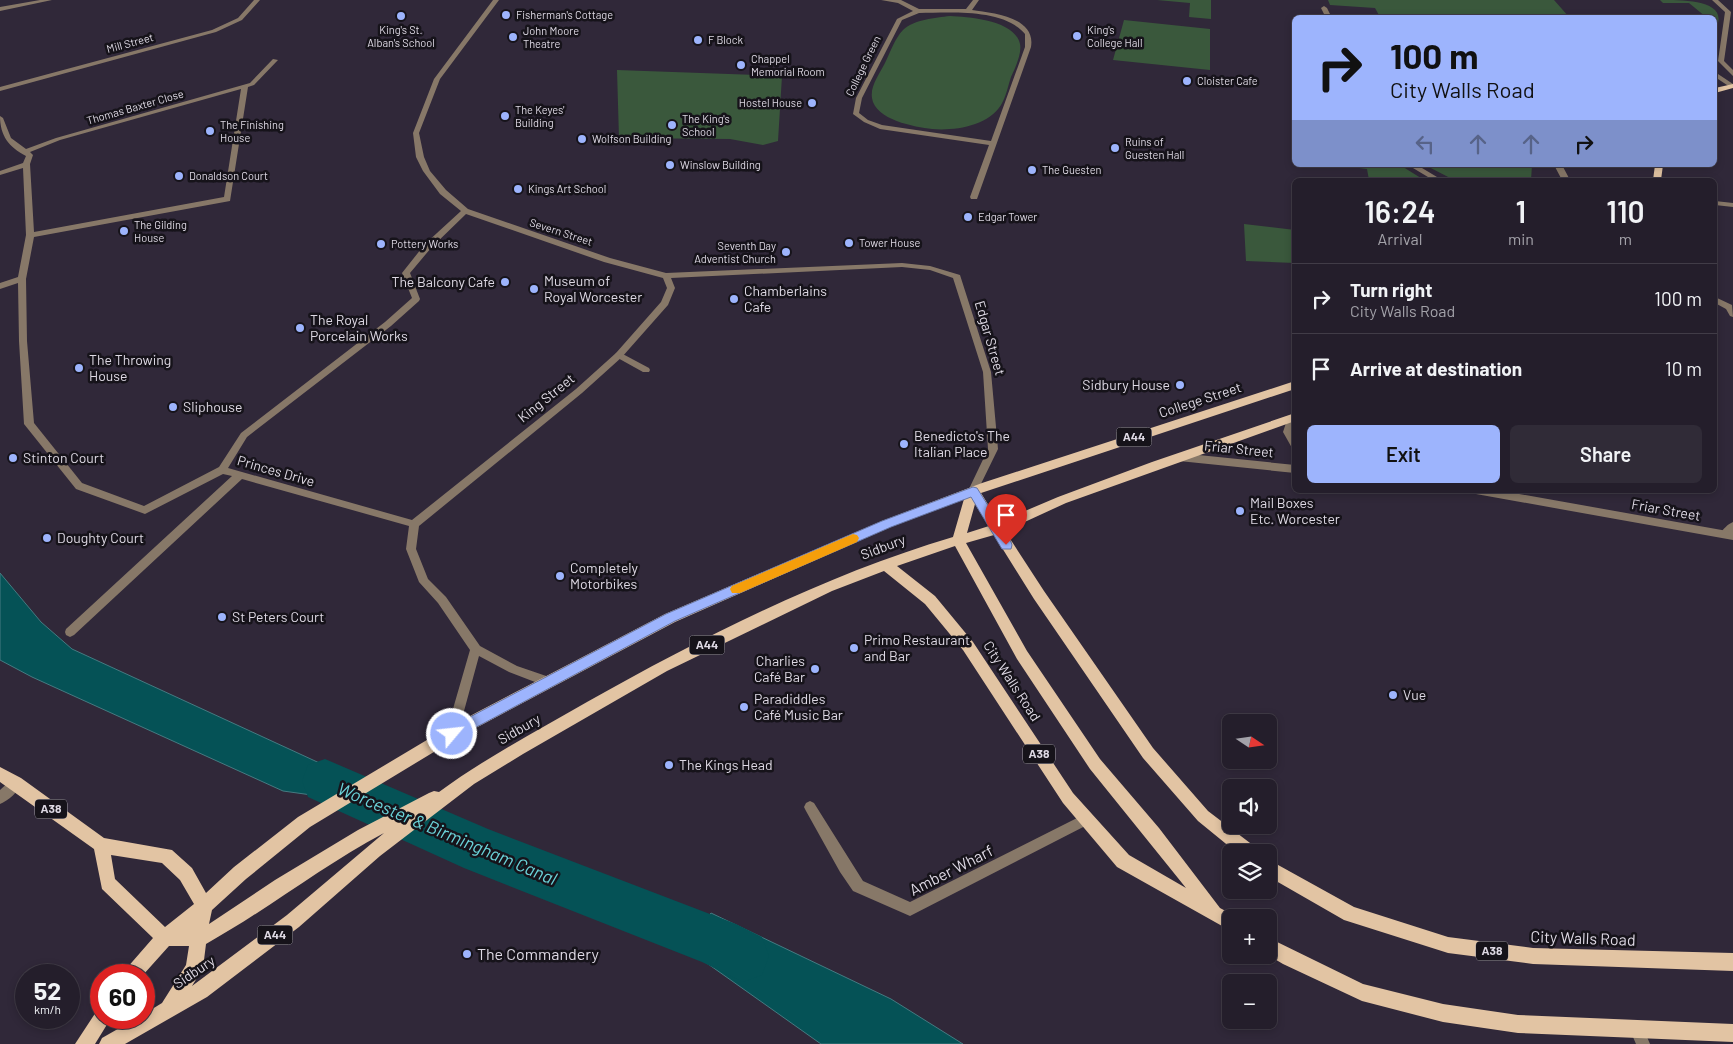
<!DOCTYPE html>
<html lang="en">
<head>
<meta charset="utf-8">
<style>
	body { margin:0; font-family:Barlow,sans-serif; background:#302b37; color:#f1f3f6; height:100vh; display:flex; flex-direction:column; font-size:19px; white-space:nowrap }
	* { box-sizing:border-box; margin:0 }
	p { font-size:16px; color:#a3a2a9 }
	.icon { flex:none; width:28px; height:28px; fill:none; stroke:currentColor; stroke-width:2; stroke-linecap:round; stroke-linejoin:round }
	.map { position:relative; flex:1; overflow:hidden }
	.panel { position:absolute; left:1292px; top:178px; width:425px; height:315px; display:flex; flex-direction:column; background:#241e2b; border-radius:8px; box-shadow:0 2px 8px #0003,0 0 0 1px #413c47 }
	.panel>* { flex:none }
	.banner { position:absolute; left:1292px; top:15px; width:425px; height:152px; border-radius:8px; box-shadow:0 2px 8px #0003,0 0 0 1px #413c47; background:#9db4fd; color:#111; overflow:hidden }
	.needle { width:32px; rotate:103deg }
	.controls { position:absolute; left:1222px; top:714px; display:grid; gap:10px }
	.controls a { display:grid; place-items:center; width:55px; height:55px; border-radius:8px; background:#241e2b; box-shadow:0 2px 8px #0003,0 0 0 1px #413c47; font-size:25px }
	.speed { position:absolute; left:15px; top:964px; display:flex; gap:10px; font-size:25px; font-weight:700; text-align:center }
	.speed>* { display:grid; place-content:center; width:65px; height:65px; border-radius:50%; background:#241e2b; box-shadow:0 2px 8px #0003,0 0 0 1px #413c47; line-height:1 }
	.speed small { font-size:12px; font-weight:400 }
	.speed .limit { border:8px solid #d22; background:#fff; color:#111 }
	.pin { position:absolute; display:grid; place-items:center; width:42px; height:42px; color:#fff; margin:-51px -21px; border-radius:50% 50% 50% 0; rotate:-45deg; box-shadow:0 0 5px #0007 }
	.pin .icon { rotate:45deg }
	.me { position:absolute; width:55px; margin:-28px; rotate:62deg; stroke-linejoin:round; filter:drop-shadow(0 0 4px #0008) }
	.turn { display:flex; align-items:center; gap:18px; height:105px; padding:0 15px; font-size:22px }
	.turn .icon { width:65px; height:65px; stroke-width:2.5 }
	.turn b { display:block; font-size:35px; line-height:42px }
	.lanes { display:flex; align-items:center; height:48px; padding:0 15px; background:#0003; justify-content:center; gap:25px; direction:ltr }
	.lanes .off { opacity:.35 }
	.eta { display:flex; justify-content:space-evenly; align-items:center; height:85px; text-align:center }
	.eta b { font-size:30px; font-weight:600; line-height:35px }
	.action { display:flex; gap:10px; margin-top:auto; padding:10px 15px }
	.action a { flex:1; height:58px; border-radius:8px; background:#9db4fd; color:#111; font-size:20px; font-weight:600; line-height:58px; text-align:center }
	.action a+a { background:#302b37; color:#f1f3f6 }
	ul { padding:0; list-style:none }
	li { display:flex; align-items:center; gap:15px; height:70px; padding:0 15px; border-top:1px solid #413c47 }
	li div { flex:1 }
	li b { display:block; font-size:19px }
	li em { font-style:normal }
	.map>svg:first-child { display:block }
</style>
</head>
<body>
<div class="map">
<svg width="1733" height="1044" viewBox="0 0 1733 1044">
	<rect width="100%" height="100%" fill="#302839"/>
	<path fill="#3a583c" d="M1157,0H1211V19L1189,17L1190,3Z
		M1328,0H1554L1569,17H1380L1375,8L1330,5Z
		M1660,0C1683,0 1724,0 1718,23L1715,22V18L1706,17L1689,3H1663Z
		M950,16C969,17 1015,20 1020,44C1022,54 1015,68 1011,77C1008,86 1006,97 1001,105C988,126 955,131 932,129C915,127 875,120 872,98C870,86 880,73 885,63C890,53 895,38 903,30C915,19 935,18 950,16Z
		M1124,20L1210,29V70L1113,60Z
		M617,70L782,76L778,141L763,145L730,139L619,138Z
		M1336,165H1400L1424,180H1369L1367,169Z
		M1425,165H1532L1531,180H1454Z
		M1244,224L1295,230V263L1246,261Z"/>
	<path fill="#055256" stroke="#467a81" d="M0,573L41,622L72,649L326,766L376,804L283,791L32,677L0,660Z
		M711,913L891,999L963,1044H821L684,947Z"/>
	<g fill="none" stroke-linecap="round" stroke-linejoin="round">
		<path fill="#055256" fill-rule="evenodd" d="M325,759L488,829L736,924L762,937L769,956L762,975L743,982L702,962L464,868L308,797L302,781L308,765Z"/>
		<path fill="#877868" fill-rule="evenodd" d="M881,0H901L919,9H966L973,0H979L972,10C993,13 1036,17 1031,47L977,199H971L970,197L989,145L880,129L864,122L853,114L856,98L897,19L913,11L898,3ZM919,13C950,13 1003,8 1025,34V47L991,141L882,125L868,120L859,113L862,98L902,20Z
			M1712,0H1718L1731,12L1724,61L1733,70V76L1718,61L1725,12Z
			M1715,72L1733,84V88L1730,87L1715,77Z
			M1715,297L1732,305L1733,317L1730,316L1726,309L1715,303Z
			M619,352L649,368L650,370L649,372H643L616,357L615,355L616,353Z
			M1733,522V532L1729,537H1721L1720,534C1723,529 1728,524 1733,522Z
			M16,777L20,779L22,783C19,791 8,801 0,804V790L12,779Z
			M810,801L814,803L863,881L910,902L1083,815L1087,813L1091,815L1093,819L1091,823L910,916L853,891L840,872L806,811L804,807L806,803Z
			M1637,1023L1642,1025L1650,1044H1636L1630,1030L1632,1025Z"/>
		<path fill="#877868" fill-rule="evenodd" d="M40,0H52L0,11V7Z
			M254,0H260L242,20L216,32L0,91V87L212,30L238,18Z
			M493,0H499L440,79L419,133L424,157L430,171L446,190L468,209L610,258L666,273L902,263L930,266L960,275L991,372L998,449L976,494L973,495L968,491L988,449L983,372L953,278L930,270L902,267L671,278L675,288L668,305L622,357L582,393L419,526L416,549L428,579L446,597L480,646L517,666L552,678L554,682L552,686L548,687L509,672L479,656L458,733L456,737L452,738L448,737L446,733L470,650L438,603L419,582L406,549L409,526L242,479L74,635L70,637L66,635L65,632L66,629L232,476L223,474L145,514L76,489L24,424L19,341L18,283L0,289V283L18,277L26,235L23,168L0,175V171L23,163L26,156C9,147 0,136 0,116L3,118L11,138L26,149L56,138L250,83L273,59L278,60L254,85L248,87L230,201L34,237L26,279L27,341L34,423L82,483L144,506L219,467L241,433L385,322L412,298L402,273L425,244L461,211L440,194L423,171L416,157L413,133L434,79ZM241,89L224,197L34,232L30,164L33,155L30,152L60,140ZM466,214L604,262L663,278L667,288L661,302L616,353L576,389L412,520L228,468L247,437L391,326L419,301L420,299L410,273L431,248Z
			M1324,6L1327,8L1332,18H1326L1321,8Z
			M1408,165H1417L1442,180H1433Z
			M1554,165H1562L1570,180H1562Z
			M1715,201L1733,203V207L1715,205Z
			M1293,414H1295V425L1293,432L1295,437V449L1292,448L1283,432L1288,417Z
			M1179,453L1295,465V473L1179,461L1174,457Z
			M1471,490H1497L1733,532V540L1476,494Z"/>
		<path fill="#e2c4a3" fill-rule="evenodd" d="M1733,84V88L1715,93V88Z
			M1655,165H1663L1661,180H1653Z
			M1295,381V389L981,493L999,522L1058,497L1152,462L1295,413V421L1066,503L1005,531L1044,591L1153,748L1208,811L1254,846L1256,852H1236L1198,821L1143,758L1034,599L994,535L966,543L1027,651L1100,759L1159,828L1220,908L1237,917L1231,918V931L1117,867L1063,803L963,650L925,604L884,571L832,591L667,671L523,754L474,784L380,856L299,927L207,997L125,1044H99L102,1038L137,1018H144V1014L162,1003L186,965L189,946H169L143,975H123L126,969L153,938L102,889L94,849L0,782V767L21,778L104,838L172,850L192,868L206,893L234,867L298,817L447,728L665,614L882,521L982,483ZM964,499L953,537C825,575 703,637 587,702C537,731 485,758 439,792L434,791L429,793L358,830L275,880L209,924L212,910L246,879L310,827L457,738L675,622L890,527ZM975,504L989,526L967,533ZM955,546L1017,659L1090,769L1186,888L1129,855L1073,793L973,642L935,596L897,566ZM384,833L287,915L192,986L203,968L206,944C267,910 322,866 384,833ZM111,855L162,863L180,880L194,904L165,927L115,879Z
			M1269,860L1354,907L1448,937L1533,948L1733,953V971L1533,964L1448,953L1344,920L1269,877Z
			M1269,938L1363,984L1443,1004L1518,1015L1733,1024V1042L1518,1033L1443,1022L1362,1001L1283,964L1268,955Z
			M101,1010V1018H111L95,1044H75L96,1012Z"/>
	</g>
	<path fill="#9db4fd" stroke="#6675a4" d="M973,487L977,488L1011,542L1012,545L1011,549H1002L971,497L891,527L675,621L456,738L452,740L447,738L445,734L447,729L666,614L882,521Z"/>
	<path fill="#f59e0b" d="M853,534L857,535L859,538L857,542L740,593H732L730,589L732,586Z"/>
	<g fill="#9db4fd" stroke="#16131a" stroke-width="2">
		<circle cx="506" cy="15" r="5"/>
		<circle cx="401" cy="16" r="5"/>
		<circle cx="1077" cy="36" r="5"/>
		<circle cx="513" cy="37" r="5"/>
		<circle cx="698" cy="40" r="5"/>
		<circle cx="741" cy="65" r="5"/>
		<circle cx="1187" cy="81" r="5"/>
		<circle cx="812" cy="103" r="5"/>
		<circle cx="505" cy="116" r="5"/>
		<circle cx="672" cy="125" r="5"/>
		<circle cx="210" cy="131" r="5"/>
		<circle cx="582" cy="139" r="5"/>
		<circle cx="1115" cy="148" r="5"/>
		<circle cx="670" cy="165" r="5"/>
		<circle cx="1032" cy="170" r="5"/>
		<circle cx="179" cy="176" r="5"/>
		<circle cx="518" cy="189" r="5"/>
		<circle cx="968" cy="217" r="5"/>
		<circle cx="124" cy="231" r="5"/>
		<circle cx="849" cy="243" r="5"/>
		<circle cx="381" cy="244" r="5"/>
		<circle cx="786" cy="252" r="5"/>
		<circle cx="505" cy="282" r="5"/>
		<circle cx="534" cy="289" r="5"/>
		<circle cx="734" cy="299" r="5"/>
		<circle cx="300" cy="328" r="5"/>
		<circle cx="79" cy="368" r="5"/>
		<circle cx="1180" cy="385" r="5"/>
		<circle cx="173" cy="407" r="5"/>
		<circle cx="904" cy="444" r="5"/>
		<circle cx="13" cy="458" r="5"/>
		<circle cx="1240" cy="511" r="5"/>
		<circle cx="47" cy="538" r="5"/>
		<circle cx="560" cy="576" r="5"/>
		<circle cx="222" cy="617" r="5"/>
		<circle cx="854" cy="648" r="5"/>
		<circle cx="815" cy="669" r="5"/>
		<circle cx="1393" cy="695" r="5"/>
		<circle cx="744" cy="707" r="5"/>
		<circle cx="669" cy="765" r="5"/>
		<circle cx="467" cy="954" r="5"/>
	</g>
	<g text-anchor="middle" stroke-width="5" stroke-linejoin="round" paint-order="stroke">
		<g font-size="11" fill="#ded9e4" stroke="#16131a" text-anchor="start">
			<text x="516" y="19">Fisherman's Cottage</text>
			<text x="401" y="34" text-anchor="middle">King's St.<tspan x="401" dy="13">Alban's School</tspan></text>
			<text x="1087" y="34">King's<tspan x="1087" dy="13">College Hall</tspan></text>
			<text x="523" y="35">John Moore<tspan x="523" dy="13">Theatre</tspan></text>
			<text x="708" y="44">F Block</text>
			<text x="751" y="63">Chappel<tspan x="751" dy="13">Memorial Room</tspan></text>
			<text x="1197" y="85">Cloister Cafe</text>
			<text x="802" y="107" text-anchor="end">Hostel House</text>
			<text x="515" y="114">The Keyes'<tspan x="515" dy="13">Building</tspan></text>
			<text x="682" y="123">The King's<tspan x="682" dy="13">School</tspan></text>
			<text x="220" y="129">The Finishing<tspan x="220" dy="13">House</tspan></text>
			<text x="592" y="143">Wolfson Building</text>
			<text x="1125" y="146">Ruins of<tspan x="1125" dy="13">Guesten Hall</tspan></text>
			<text x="680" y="169">Winslow Building</text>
			<text x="1042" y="174">The Guesten</text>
			<text x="189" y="180">Donaldson Court</text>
			<text x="528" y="193">Kings Art School</text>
			<text x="978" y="221">Edgar Tower</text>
			<text x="134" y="229">The Gilding<tspan x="134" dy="13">House</tspan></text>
			<text x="859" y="247">Tower House</text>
			<text x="391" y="248">Pottery Works</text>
			<text x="776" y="250" text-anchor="end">Seventh Day<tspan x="776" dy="13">Adventist Church</tspan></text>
		</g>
		<g font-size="11" fill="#ded9e4" stroke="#16131a">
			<text transform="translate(130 43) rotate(-15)" y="4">Mill Street</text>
			<text transform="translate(863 66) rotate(-64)" y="4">College Green</text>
			<text transform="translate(135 107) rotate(-16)" y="4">Thomas Baxter Close</text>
			<text transform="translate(561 232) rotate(18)" y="4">Severn Street</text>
		</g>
		<g fill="#16131a" stroke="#a29ea7" stroke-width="1">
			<rect x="1116.5" y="427.5" width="35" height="19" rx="4"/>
			<rect x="689.5" y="635.5" width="35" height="19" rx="4"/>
			<rect x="1023" y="744.5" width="32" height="19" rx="4"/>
			<rect x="35" y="799.5" width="32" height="19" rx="4"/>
			<rect x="257.5" y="925.5" width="35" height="19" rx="4"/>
			<rect x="1476" y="941.5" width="32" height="19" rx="4"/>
		</g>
		<g font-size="12" font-weight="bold" fill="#ded9e4">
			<text x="1134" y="441">A44</text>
			<text x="707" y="649">A44</text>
			<text x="1039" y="758">A38</text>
			<text x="51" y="813">A38</text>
			<text x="275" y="939">A44</text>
			<text x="1492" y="955">A38</text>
		</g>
		<g font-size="14" fill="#ded9e4" stroke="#16131a" text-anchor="start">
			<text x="544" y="286">Museum of<tspan x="544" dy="16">Royal Worcester</tspan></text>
			<text x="495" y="287" text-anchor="end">The Balcony Cafe</text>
			<text x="744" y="296">Chamberlains<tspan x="744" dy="16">Cafe</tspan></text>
			<text x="310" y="325">The Royal<tspan x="310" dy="16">Porcelain Works</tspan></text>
			<text x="89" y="365">The Throwing<tspan x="89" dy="16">House</tspan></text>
			<text x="1170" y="390" text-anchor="end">Sidbury House</text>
			<text x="183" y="412">Sliphouse</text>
			<text x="914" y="441">Benedicto's The<tspan x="914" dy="16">Italian Place</tspan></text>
			<text x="23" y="463">Stinton Court</text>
			<text x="1250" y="508">Mail Boxes<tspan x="1250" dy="16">Etc. Worcester</tspan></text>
			<text x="57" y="543">Doughty Court</text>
			<text x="570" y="573">Completely<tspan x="570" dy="16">Motorbikes</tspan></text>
			<text x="232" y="622">St Peters Court</text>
			<text x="864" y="645">Primo Restaurant<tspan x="864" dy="16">and Bar</tspan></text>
			<text x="805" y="666" text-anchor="end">Charlies<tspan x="805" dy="16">Café Bar</tspan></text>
			<text x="1403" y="700">Vue</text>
			<text x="754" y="704">Paradiddles<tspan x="754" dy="16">Café Music Bar</tspan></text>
			<text x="679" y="770">The Kings Head</text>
		</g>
		<g font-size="14" fill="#ded9e4" stroke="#16131a">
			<text transform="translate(990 338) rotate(74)" y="5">Edgar Street</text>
			<text transform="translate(546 398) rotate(-39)" y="5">King Street</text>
			<text transform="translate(1200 400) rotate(-18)" y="5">College Street</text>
			<text transform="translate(1239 449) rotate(6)" y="5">Friar Street</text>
			<text transform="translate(276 471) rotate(16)" y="5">Princes Drive</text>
			<text transform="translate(1666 510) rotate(10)" y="5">Friar Street</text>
			<text transform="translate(883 547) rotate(-21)" y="5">Sidbury</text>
			<text transform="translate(1012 681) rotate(57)" y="5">City Walls Road</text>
			<text transform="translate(519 729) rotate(-30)" y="5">Sidbury</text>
			<text transform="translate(194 972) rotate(-34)" y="5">Sidbury</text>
		</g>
		<g font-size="16" fill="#ded9e4" stroke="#16131a">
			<text transform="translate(951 870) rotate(-27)" y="6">Amber Wharf</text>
			<text transform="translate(1583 938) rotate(2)" y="6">City Walls Road</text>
		</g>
		<g font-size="16" fill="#ded9e4" stroke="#16131a" text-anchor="start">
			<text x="477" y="960">The Commandery</text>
		</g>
		<g font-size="18" font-style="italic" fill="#6bd3d9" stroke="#16131a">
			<text transform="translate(447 834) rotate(23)" y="6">Worcester &amp; Birmingham Canal</text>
		</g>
	</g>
</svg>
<div class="controls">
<a><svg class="needle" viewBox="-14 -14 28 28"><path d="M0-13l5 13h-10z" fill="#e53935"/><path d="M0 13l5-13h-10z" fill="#a3a2a9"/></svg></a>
<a><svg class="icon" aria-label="sound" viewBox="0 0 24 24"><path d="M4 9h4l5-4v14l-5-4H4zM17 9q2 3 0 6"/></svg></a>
<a><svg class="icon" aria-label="layers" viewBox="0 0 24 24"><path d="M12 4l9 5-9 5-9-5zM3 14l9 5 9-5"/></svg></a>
<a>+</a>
<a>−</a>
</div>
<div class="speed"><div>52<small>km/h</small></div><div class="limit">60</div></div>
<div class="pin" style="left:1006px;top:545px;background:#d93025"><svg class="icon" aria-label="arrive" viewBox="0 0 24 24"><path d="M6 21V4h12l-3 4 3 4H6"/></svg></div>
<svg class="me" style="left:452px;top:734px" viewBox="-20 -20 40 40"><circle r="17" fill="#9db4fd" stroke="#fff" stroke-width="3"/><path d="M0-11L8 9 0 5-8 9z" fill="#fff"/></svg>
<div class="banner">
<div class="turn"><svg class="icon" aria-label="right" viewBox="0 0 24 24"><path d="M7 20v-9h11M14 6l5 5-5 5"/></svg><div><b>100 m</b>City Walls Road</div></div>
<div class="lanes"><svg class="icon off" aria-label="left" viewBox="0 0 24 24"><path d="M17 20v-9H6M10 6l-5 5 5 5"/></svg><svg class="icon off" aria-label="ahead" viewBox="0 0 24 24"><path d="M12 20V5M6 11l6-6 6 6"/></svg><svg class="icon off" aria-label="ahead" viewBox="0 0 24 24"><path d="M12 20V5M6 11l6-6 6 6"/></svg><svg class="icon" aria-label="right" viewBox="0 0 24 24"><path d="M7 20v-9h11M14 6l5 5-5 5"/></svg></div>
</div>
<section class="panel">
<div class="eta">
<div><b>16:24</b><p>Arrival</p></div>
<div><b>1</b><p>min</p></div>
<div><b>110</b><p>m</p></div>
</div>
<ul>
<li><svg class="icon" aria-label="right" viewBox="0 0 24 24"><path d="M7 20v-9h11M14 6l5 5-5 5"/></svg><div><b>Turn right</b><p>City Walls Road</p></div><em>100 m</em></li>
<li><svg class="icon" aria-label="arrive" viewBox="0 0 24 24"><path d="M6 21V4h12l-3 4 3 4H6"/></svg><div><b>Arrive at destination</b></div><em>10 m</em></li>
</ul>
<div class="action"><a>Exit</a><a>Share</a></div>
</section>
</div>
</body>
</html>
